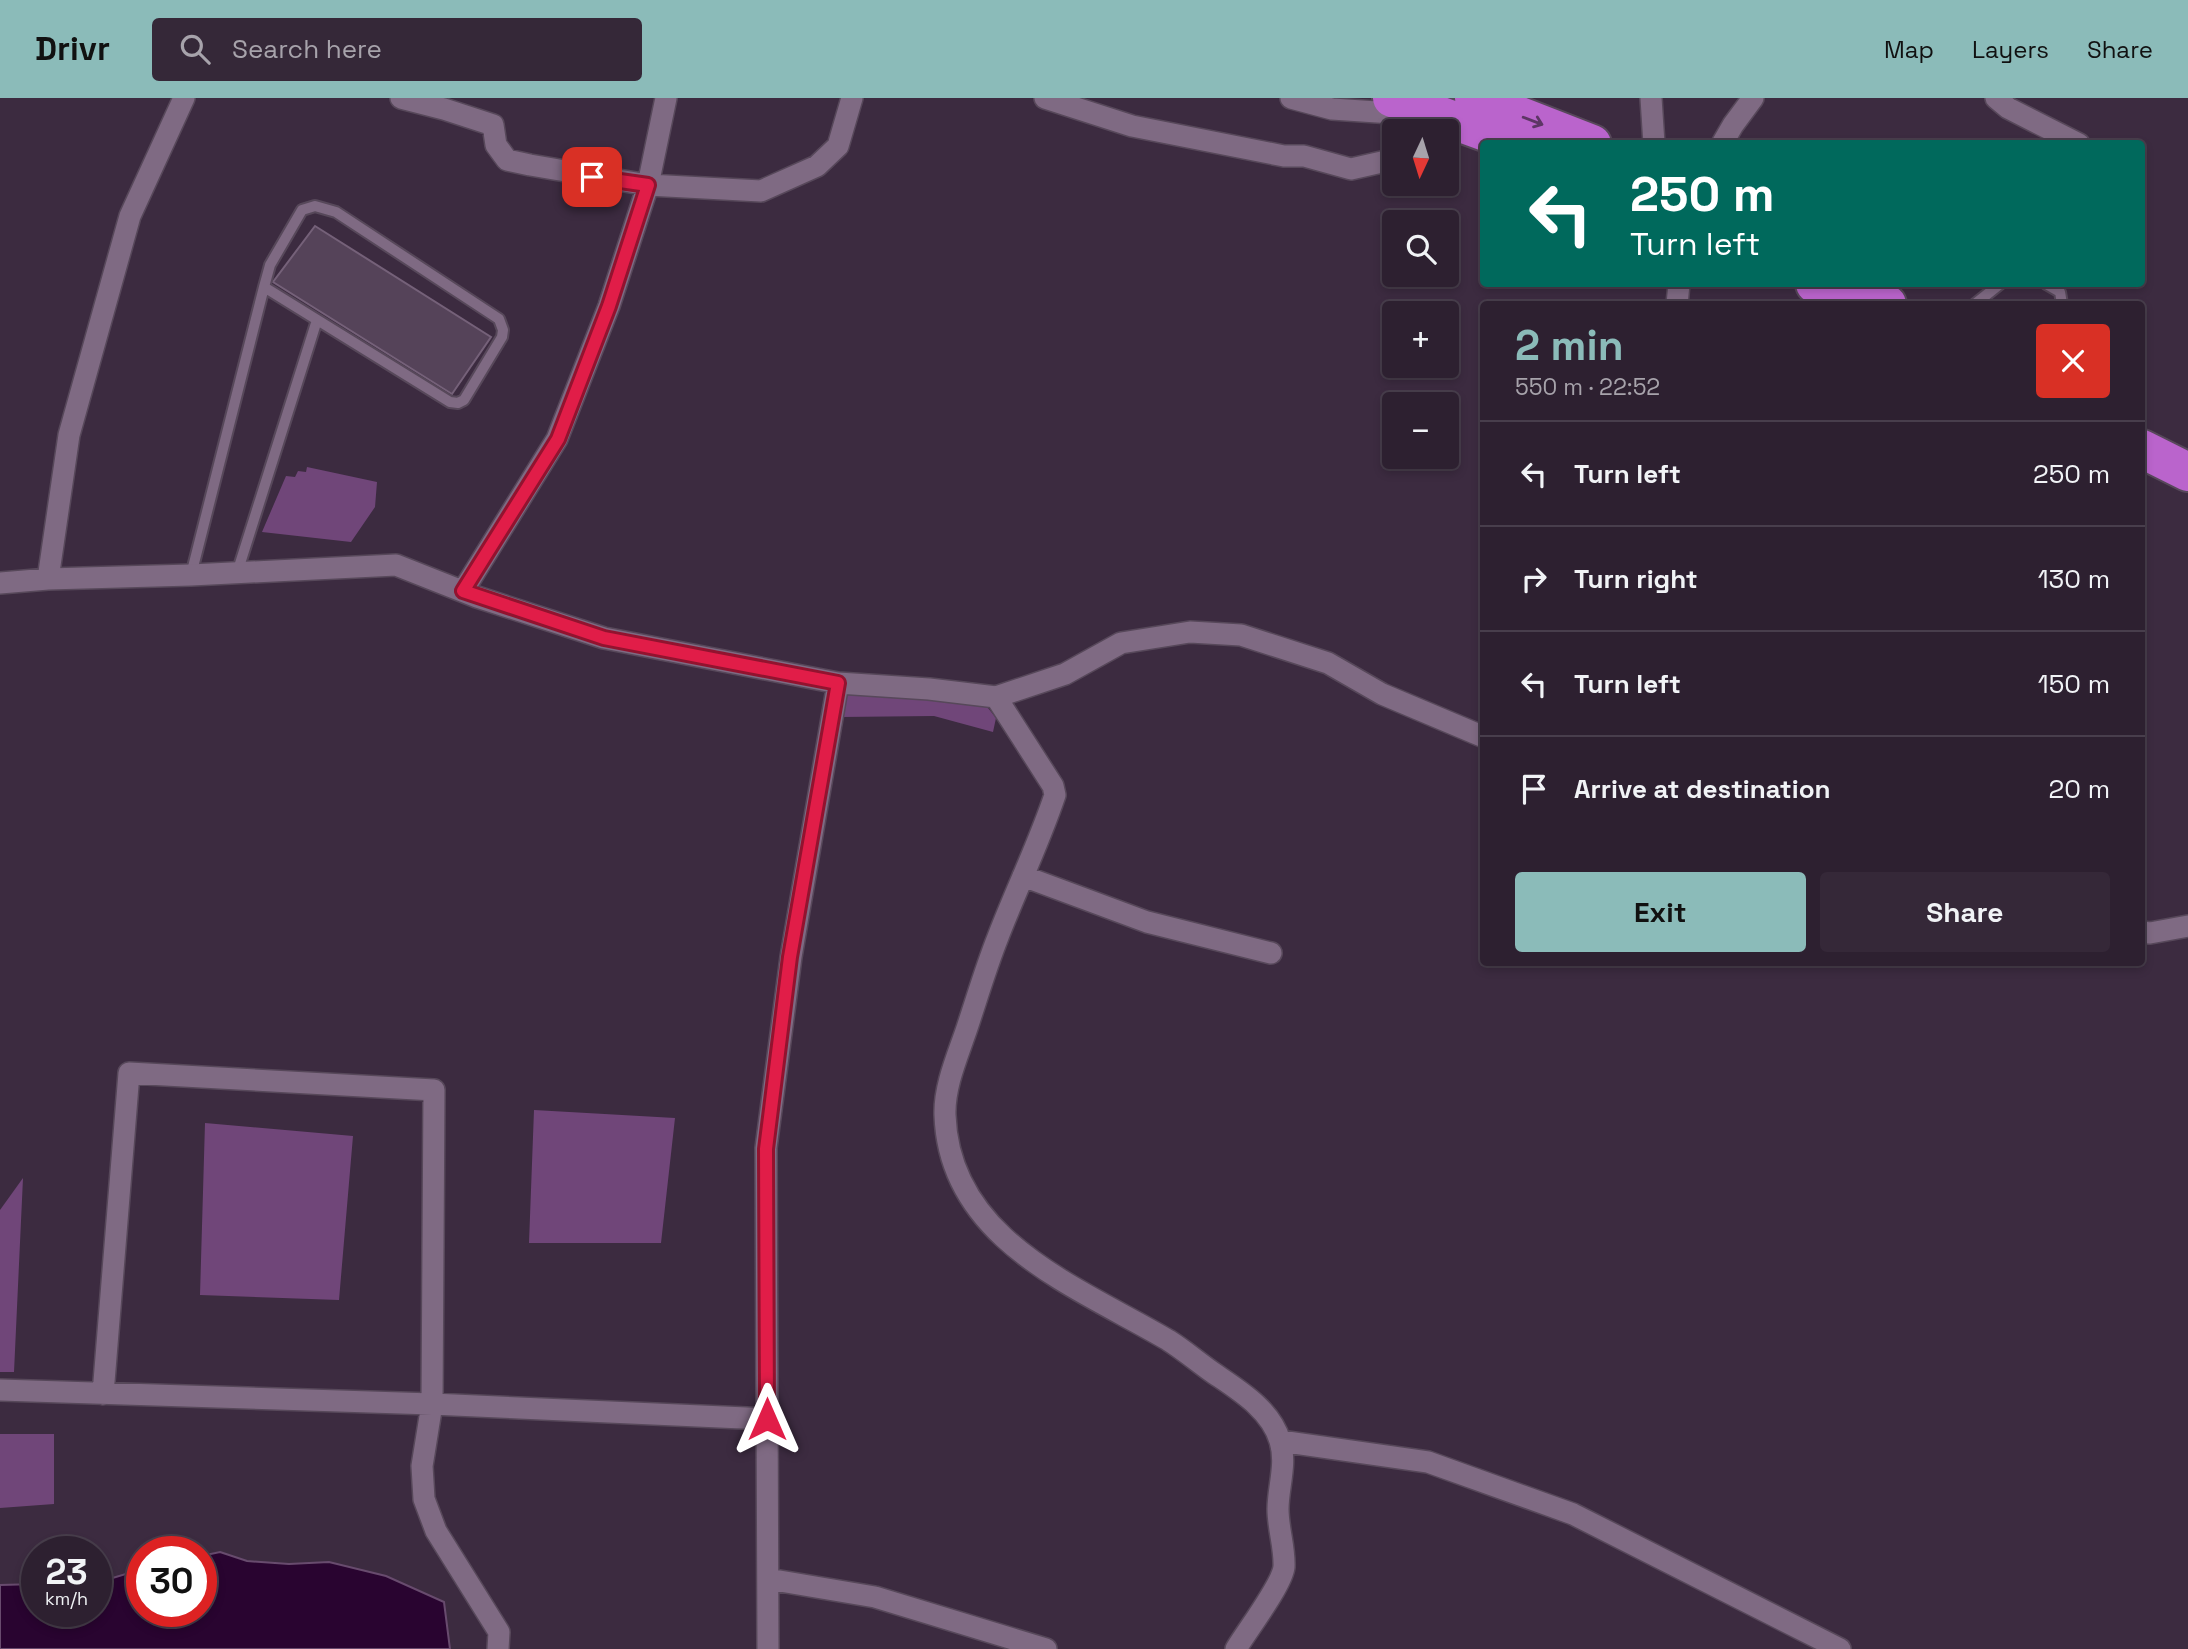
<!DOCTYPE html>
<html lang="en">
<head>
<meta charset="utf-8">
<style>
	body { margin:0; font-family:"Space Grotesk",sans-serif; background:#352838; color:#f1f3f6; height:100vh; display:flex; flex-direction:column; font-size:26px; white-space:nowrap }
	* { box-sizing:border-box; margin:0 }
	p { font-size:23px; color:#a7a3ab }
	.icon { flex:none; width:38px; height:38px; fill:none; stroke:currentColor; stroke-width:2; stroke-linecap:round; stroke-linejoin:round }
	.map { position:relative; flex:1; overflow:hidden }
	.drawer { position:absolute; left:1480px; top:203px; width:665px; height:665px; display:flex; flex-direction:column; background:#2d2030; border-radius:7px; box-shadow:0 4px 10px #0003,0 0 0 2px #483e4c }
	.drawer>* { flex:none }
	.banner { position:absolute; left:1480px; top:42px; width:665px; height:147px; border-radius:7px; box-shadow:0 4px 10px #0003,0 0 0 2px #483e4c; background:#00695c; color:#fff; overflow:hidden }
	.needle { width:46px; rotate:184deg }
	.tools { position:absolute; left:1382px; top:21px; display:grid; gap:14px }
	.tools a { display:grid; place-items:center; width:77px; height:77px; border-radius:7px; background:#2d2030; box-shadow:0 4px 10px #0003,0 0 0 2px #483e4c; font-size:35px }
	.speed { position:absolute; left:21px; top:1438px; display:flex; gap:14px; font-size:35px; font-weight:700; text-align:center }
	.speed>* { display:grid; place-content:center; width:91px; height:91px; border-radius:50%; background:#2d2030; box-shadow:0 4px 10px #0003,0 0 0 2px #483e4c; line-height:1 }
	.speed small { font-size:18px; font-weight:400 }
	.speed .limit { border:10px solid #d22; background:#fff; color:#111 }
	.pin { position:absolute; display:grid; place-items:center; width:60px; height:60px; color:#fff; margin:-30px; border-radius:14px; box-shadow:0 4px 10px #0006 }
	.me { position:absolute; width:77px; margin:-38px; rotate:0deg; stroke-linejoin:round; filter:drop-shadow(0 0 5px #0008) }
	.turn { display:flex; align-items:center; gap:24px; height:147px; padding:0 35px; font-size:32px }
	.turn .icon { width:91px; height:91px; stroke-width:2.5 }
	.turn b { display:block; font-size:49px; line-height:60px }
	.round { display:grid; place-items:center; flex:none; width:74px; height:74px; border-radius:7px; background:#352838 }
	.headline { display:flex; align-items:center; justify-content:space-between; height:119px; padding:0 35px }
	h1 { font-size:42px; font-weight:700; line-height:52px; color:#8bbbb9 }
	.action { display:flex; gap:14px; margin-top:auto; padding:14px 35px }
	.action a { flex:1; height:80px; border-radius:7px; background:#8bbbb9; color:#111; font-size:28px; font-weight:700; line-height:80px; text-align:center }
	.action a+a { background:#352838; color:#f1f3f6 }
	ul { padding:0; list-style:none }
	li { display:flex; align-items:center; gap:21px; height:105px; padding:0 35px; border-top:2px solid #483e4c }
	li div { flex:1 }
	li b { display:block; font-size:26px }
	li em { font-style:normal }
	header { display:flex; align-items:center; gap:42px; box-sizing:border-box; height:98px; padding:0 35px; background:#8bbbb9; color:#111 }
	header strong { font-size:33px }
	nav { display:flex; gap:38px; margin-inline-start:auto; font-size:24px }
	.search { width:490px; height:63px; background:#352838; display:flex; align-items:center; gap:18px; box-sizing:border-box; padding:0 24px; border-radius:7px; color:#a7a3ab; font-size:26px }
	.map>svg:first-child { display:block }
</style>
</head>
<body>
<header>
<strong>Drivr</strong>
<div class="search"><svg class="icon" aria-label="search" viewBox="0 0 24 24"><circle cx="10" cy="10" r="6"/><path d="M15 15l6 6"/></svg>Search here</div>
<nav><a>Map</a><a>Layers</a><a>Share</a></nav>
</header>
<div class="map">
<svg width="2188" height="1551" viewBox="0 0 2188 1551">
	<rect width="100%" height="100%" fill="#3c2b40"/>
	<path fill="#704679" d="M307,369L377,384L375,409L351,444L262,434L286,378L295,379L298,373L306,374Z
		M840,587L980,600L996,620L993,634L934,618L841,619Z
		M534,1012L675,1020L661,1145H529Z
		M205,1025L353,1038L339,1202L200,1197Z
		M23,1080L14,1274H0V1112Z
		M0,1336H54V1406L0,1410Z"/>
	<path fill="#290430" stroke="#684b6e" stroke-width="2" d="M220,1454L247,1463L289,1466L329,1464L386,1478L444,1504L450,1551H0V1487L37,1486V1514H96V1485L142,1471V1514H201V1458Z"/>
	<path fill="#554359" stroke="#756179" stroke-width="2" d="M315,128L491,239L452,296L273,184Z"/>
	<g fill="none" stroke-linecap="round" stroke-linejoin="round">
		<defs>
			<path id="lane" d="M2046,186L2060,194L2062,206
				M1975,206L2000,186
				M237,475L317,222
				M191,477L264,189L270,167L302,112L315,108L336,114L499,221L503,232L502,239L464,302L458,305L450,304L264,189"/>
			<path id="street" d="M401,0L444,11L493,27L496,47L507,62L530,67L648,87L761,93L817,68L838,48L852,0
				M1045,0L1132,28L1284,58H1304L1351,71L1395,61
				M1291,0L1332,11L1407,16
				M1651,0L1654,46
				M1996,0L2008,10L2079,46
				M1722,46L1733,27L1753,0
				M1677,206L1679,186
				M48,481L69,337L130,118L184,0
				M0,485L48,481L191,477L396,467L477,499L604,540L838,585
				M463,493L557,341L609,208L648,87L666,0
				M996,599L1053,688L1055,697C1039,745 1016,792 998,839C986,869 977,900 967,930C958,957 944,988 945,1017C949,1142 1076,1188 1168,1242C1184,1252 1199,1265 1215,1276C1240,1293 1271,1312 1280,1343C1287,1366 1278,1389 1278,1411C1278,1431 1285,1450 1284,1469C1282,1487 1246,1534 1236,1551
				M1023,778L1147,824L1271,855
				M2142,834L2150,835L2188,828
				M0,1292L432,1306L767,1321
				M103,1296L129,975L434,992L432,1306L422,1368L424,1401L436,1433L499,1534L498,1551
				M1280,1343L1428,1364L1573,1416L1840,1551
				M768,1481L875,1499L1046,1551
				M768,1551L766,1050L791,859L838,585L929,591L996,599L1065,576L1121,545L1190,534L1241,537L1328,565L1382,596L1484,639"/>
			<path id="highway" d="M1392,0L1518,46
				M1474,0L1592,46
				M1815,186L1848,206
				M1855,186L1887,206
				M2142,351L2188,374"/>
		</defs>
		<use href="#lane" stroke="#57485a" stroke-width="14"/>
		<use href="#street" stroke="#57485a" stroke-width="24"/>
		<use href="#highway" stroke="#57485a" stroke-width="42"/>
		<use href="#lane" stroke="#7f6a83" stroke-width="10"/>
		<use href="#street" stroke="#7f6a83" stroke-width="21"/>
		<use href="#highway" stroke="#ba64cc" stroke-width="38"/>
	</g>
	<defs><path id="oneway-shaft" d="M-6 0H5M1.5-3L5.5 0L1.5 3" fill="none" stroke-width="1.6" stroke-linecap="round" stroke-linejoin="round" transform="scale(1.75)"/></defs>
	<use stroke="#5d3665" href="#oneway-shaft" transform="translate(1533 23) rotate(21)"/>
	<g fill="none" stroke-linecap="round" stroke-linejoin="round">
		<defs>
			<path id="route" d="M592,79L648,87L609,208L558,341L463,493L604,540L838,585L790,859L766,1051L767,1321"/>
		</defs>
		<use href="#route" stroke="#92132f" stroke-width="18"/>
		<use href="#route" stroke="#e11d48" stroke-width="12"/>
	</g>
</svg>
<div class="tools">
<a><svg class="needle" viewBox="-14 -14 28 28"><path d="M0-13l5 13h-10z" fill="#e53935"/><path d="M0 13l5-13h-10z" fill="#a7a3ab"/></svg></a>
<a><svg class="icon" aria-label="search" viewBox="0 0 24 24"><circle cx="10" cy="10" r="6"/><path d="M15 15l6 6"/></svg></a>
<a>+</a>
<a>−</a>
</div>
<div class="speed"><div>23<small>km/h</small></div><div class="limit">30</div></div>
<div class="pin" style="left:592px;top:79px;background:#d93025"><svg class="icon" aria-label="arrive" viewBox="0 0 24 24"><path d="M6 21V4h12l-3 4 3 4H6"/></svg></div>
<svg class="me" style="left:767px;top:1321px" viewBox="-20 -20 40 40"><path d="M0-17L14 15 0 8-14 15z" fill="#e11d48" stroke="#fff" stroke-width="4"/></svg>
<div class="banner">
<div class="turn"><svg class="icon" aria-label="left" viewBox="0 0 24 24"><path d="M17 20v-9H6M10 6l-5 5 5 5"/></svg><div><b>250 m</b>Turn left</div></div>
</div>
<section class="drawer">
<div class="headline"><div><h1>2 min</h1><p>550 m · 22:52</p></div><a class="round" style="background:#d93025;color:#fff"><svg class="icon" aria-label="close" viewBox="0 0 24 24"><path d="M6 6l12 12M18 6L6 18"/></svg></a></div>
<ul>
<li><svg class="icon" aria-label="left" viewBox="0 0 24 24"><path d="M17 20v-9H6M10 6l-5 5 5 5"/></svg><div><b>Turn left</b></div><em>250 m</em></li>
<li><svg class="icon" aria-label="right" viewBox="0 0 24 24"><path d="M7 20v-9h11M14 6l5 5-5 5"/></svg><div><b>Turn right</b></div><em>130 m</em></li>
<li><svg class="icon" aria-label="left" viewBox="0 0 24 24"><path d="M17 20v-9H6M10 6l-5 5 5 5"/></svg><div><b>Turn left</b></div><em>150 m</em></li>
<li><svg class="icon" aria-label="arrive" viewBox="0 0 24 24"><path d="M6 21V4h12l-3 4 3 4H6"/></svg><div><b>Arrive at destination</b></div><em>20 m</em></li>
</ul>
<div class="action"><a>Exit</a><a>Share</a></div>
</section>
</div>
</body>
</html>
